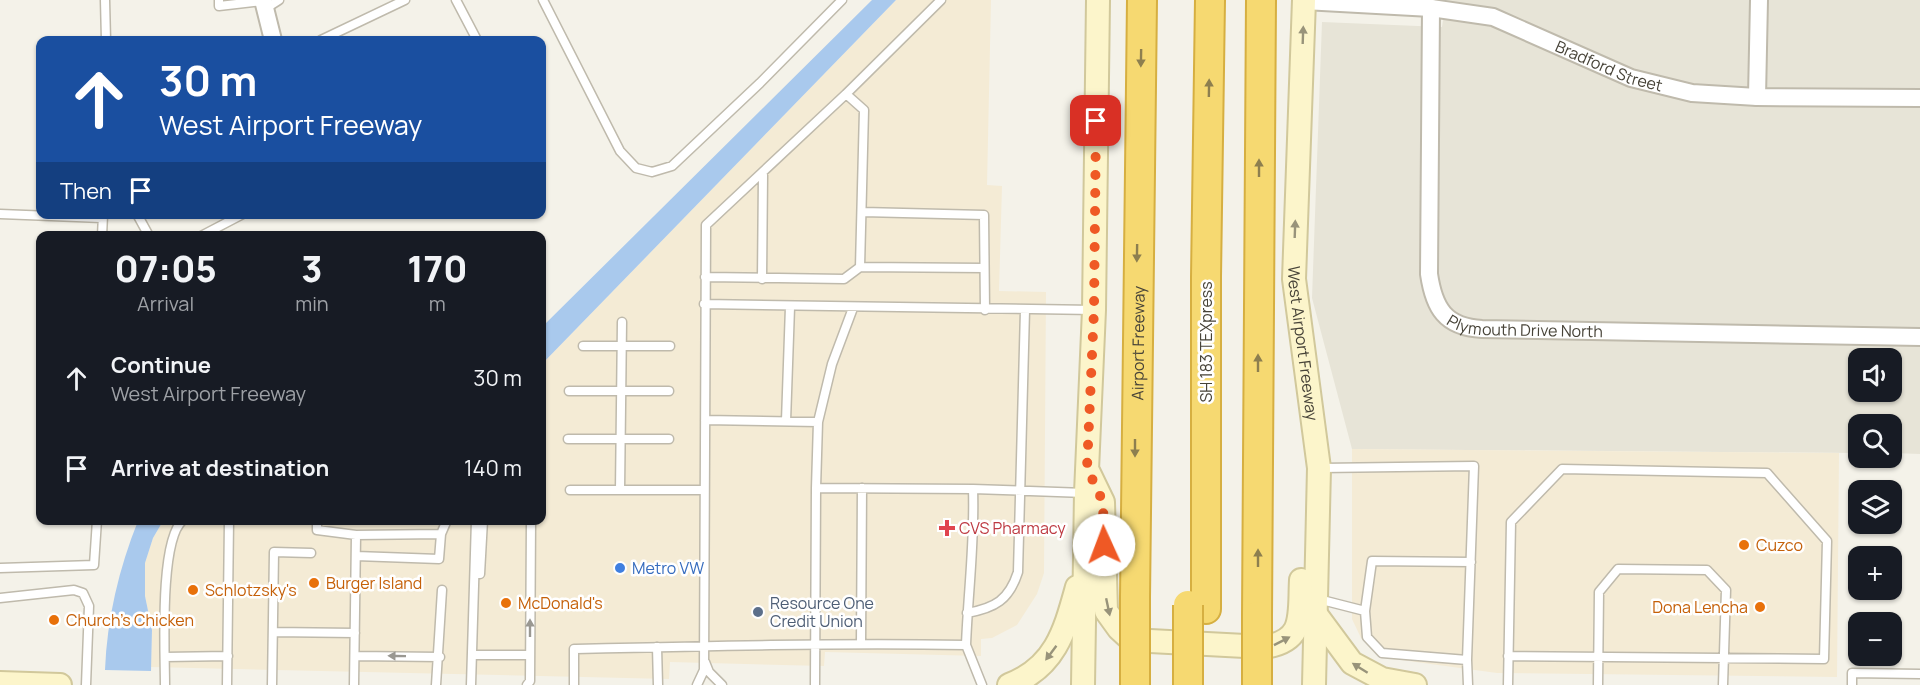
<!DOCTYPE html>
<html lang="en">
<head>
<meta charset="utf-8">
<style>
	body { margin:0; font-family:Manrope,sans-serif; background:#242831; color:#f1f3f6; height:100vh; display:flex; flex-direction:column; font-size:22px; white-space:nowrap }
	* { box-sizing:border-box; margin:0 }
	p { font-size:20px; color:#9ea1a6 }
	.icon { flex:none; width:33px; height:33px; fill:none; stroke:currentColor; stroke-width:2; stroke-linecap:round; stroke-linejoin:round }
	.map { position:relative; flex:1; overflow:hidden }
	.side { position:absolute; left:36px; top:231px; width:510px; height:294px; display:flex; flex-direction:column; background:#171b24; border-radius:12px; box-shadow:0 2px 4px #0004 }
	.side>* { flex:none }
	.hud { position:absolute; left:36px; top:36px; width:510px; height:183px; border-radius:12px; box-shadow:0 2px 4px #0004; background:#1a4fa0; color:#fff; overflow:hidden }
	.buttons { position:absolute; left:1848px; top:348px; display:grid; gap:12px }
	.buttons a { display:grid; place-items:center; width:54px; height:54px; border-radius:12px; background:#171b24; box-shadow:0 2px 4px #0004; font-size:30px }
	.pin { position:absolute; display:grid; place-items:center; width:51px; height:51px; color:#fff; margin:-26px; border-radius:12px; box-shadow:0 3px 9px #0006 }
	.me { position:absolute; width:66px; margin:-33px; rotate:358deg; stroke-linejoin:round; filter:drop-shadow(0 0 4px #0008) }
	.turn { display:flex; align-items:center; gap:21px; height:126px; padding:0 24px; font-size:27px }
	.turn .icon { width:78px; height:78px; stroke-width:2.5 }
	.turn b { display:block; font-size:42px; line-height:51px }
	.then { display:flex; align-items:center; height:57px; padding:0 24px; background:#0003; gap:12px; font-size:22px }
	.eta { display:flex; justify-content:space-evenly; align-items:center; height:102px; text-align:center }
	.eta b { font-size:36px; font-weight:800; line-height:42px }
	ul { padding:0; list-style:none }
	li { display:flex; align-items:center; gap:18px; height:90px; padding:0 24px }
	li div { flex:1 }
	li b { display:block; font-size:22px }
	li em { font-style:normal }
	.map>svg:first-child { display:block }
</style>
</head>
<body>
<div class="map">
<svg width="1920" height="685" viewBox="0 0 1920 685">
	<rect width="100%" height="100%" fill="#f4f2e9"/>
	<path fill="#e7e4d7" fill-rule="evenodd" d="M1446,0H1920V454L1892,453V424H1858V453L1352,449L1312,298L1322,22L1442,27ZM1858,358H1892V392H1858Z"/>
	<path fill="#f4ebd5" d="M896,0H991L987,185L1002,186L999,291L1046,292L1044,573L1037,594L1017,625L992,638L981,639V656L825,652L824,666L670,662L669,679L151,667L152,630L145,596V563L153,538L163,521L542,520V364Z
		M1352,449L1839,453L1837,677L1497,673L1379,657L1361,638L1352,619Z"/>
	<path fill="#a9c9ed" d="M872,0H896L542,364V327Z
		M138,521H163L153,538L145,563V596L152,630L151,671L105,670C107,619 119,568 138,521Z"/>
	<g fill="none" stroke-linecap="round" stroke-linejoin="round">
		<defs>
			<path id="service" d="M105,0L106,40
				M219,0V6L263,1
				M456,0L477,40
				M543,0L620,151L636,168L652,172L672,166L760,83L842,0
				M265,9L279,0
				M321,40L405,0
				M846,94L941,0
				M863,212L984,215L985,310
				M0,214L102,218
				M137,214L149,236
				M102,236L103,215
				M201,236L243,214
				M860,267L984,268
				M762,279L763,175
				M704,304L1094,310
				M622,322L620,490H704
				M583,346H670
				M569,391H669
				M705,420L818,422
				M786,421L790,307
				M568,439H669
				M1321,468L1474,466L1467,660
				M816,488L818,422L832,364L853,308
				M973,489L1085,493
				M570,490H620
				M317,520V530L356,535L441,534L447,520
				M356,556L439,559L441,534
				M0,568L94,565L97,520
				M480,574L483,520
				M0,598L74,590L83,593L89,606L86,685
				M1318,599L1365,611L1367,637L1382,653L1467,660L1468,685
				M1365,611L1372,561L1471,562
				M967,613C995,608 1009,600 1018,572L1025,310
				M273,632L355,633
				M861,644L862,488
				M966,645L982,685
				M657,647L658,685
				M472,655H530
				M355,656L440,657
				M165,657L228,656
				M705,662L709,672L722,685
				M165,685C165,653 159,540 183,520
				M227,685L229,520
				M272,685L274,552L311,553
				M354,685L356,535
				M436,685L442,590
				M471,685L476,520
				M527,685L530,681L531,520
				M574,685V649C705,646 835,643 966,645C968,593 975,541 973,489L816,488L815,685
				M697,685L704,670L706,225L846,94L864,110L860,267L844,279L705,277
				M1508,685L1511,522L1562,469L1767,473L1827,541L1824,659L1508,656
				M1598,685L1599,592L1618,569L1707,570L1726,590L1723,685
				M1852,685V673L1920,674"/>
			<g id="minor">
				<path d="M263,0L273,40"/>
				<path id="s1" d="M1304,1L1431,8L1493,17L1631,78L1692,93L1757,97L1920,98"/>
				<path id="s2" d="M1431,8L1429,274C1434,308 1445,327 1482,329L1920,337"/>
				<path d="M1757,97L1759,0"/>
			</g>
			<g id="secondary">
				<path id="s3" d="M1304,0L1294,279L1319,468L1314,685"/>
				<path d="M1089,473L1103,502L1106,611L1119,629L1131,640L1264,647C1306,641 1299,615 1301,580"/>
				<path d="M1315,613L1352,663L1382,679L1415,685"/>
				<path d="M0,683L60,685"/>
				<path d="M1009,685C1056,667 1065,630 1077,587"/>
				<path d="M1083,685L1086,493L1094,310L1098,0"/>
			</g>
			<g id="motorway">
				<path id="s4" d="M1135,598L1142,0"/>
				<path d="M1206,609V277L1210,0"/>
				<path d="M1257,616L1261,0"/>
			</g>
		</defs>
		<use href="#service" stroke="#bfbaac" stroke-width="11"/>
		<use href="#minor" stroke="#bfbaac" stroke-width="20"/>
		<use href="#secondary" stroke="#d1c89b" stroke-width="26"/>
		<use href="#motorway" stroke="#d6af41" stroke-width="32"/>
		<use href="#service" stroke="#fff" stroke-width="8"/>
		<use href="#minor" stroke="#fff" stroke-width="16"/>
		<use href="#secondary" stroke="#fcf5cb" stroke-width="22"/>
		<use href="#motorway" stroke="#f6d971" stroke-width="28"/>
		<defs>
			<path id="motorway-bridge" d="M1135,685V598
				M1188,685V605
				M1257,685V616"/>
		</defs>
		<use href="#motorway-bridge" stroke="#d6af41" stroke-width="32" stroke-linecap="butt"/>
		<use href="#motorway-bridge" stroke="#f6d971" stroke-width="28"/>
	</g>
	<defs><path id="oneway-solid" d="M-6-.8H1V-3.2L6.5 0L1 3.2V.8H-6Z" transform="scale(1.5)"/></defs>
	<g fill="#98937a">
		<use href="#oneway-solid" transform="translate(1303 35) rotate(-88)"/>
		<use href="#oneway-solid" transform="translate(1295 229) rotate(-88)"/>
		<use href="#oneway-solid" transform="translate(1108 607) rotate(78)"/>
		<use href="#oneway-solid" transform="translate(1282 641) rotate(-27)"/>
		<use href="#oneway-solid" transform="translate(1051 653) rotate(127)"/>
		<use href="#oneway-solid" transform="translate(1360 668) rotate(-148)"/>
	</g>
	<g fill="#8d7f4f">
		<use href="#oneway-solid" transform="translate(1141 58) rotate(91)"/>
		<use href="#oneway-solid" transform="translate(1209 88) rotate(-89)"/>
		<use href="#oneway-solid" transform="translate(1259 168) rotate(-90)"/>
		<use href="#oneway-solid" transform="translate(1137 253) rotate(91)"/>
		<use href="#oneway-solid" transform="translate(1258 363) rotate(-90)"/>
		<use href="#oneway-solid" transform="translate(1135 448) rotate(90)"/>
		<use href="#oneway-solid" transform="translate(1258 558) rotate(-90)"/>
	</g>
	<g fill="#9a9892">
		<use href="#oneway-solid" transform="translate(530 628) rotate(-90)"/>
		<use href="#oneway-solid" transform="translate(397 656) rotate(-179)"/>
	</g>
	<g fill="none" stroke-linecap="round" stroke-linejoin="round">
		<path stroke="#ef5925" stroke-width="10" stroke-dasharray="0 18" d="M1096,121L1094,310L1087,468L1103,502L1104,545"/>
	</g>
	<path fill="#e0444e" stroke="#fff" stroke-width="2" d="M944 519h6v6h6v6h-6v6h-6v-6h-6v-6h6z"/>
	<g fill="#e8710a" stroke="#fff" stroke-width="2">
		<circle cx="1744" cy="545" r="6"/>
		<circle cx="314" cy="583" r="6"/>
		<circle cx="193" cy="590" r="6"/>
		<circle cx="506" cy="603" r="6"/>
		<circle cx="1760" cy="607" r="6"/>
		<circle cx="54" cy="620" r="6"/>
	</g>
	<circle fill="#3f7fe0" stroke="#fff" stroke-width="2" cx="620" cy="568" r="6"/>
	<circle fill="#5c6f8a" stroke="#fff" stroke-width="2" cx="758" cy="612" r="6"/>
	<g text-anchor="middle" stroke-width="5" stroke-linejoin="round" paint-order="stroke">
		<g font-size="16" fill="#474338" stroke="#fff">
			<text dy="6" stroke="none"><textPath href="#s1" startOffset="316">Bradford Street</textPath></text>
			<text dy="6" stroke="none"><textPath href="#s2" startOffset="394">Plymouth Drive North</textPath></text>
			<text dy="6" stroke="none"><textPath href="#s4" startOffset="255">Airport Freeway</textPath></text>
			<text transform="translate(1206 342) rotate(-90)" y="6">SH 183 TEXpress</text>
			<text dy="6" stroke="none"><textPath href="#s3" startOffset="344">West Airport Freeway</textPath></text>
		</g>
		<g font-size="16" fill="#be3a42" stroke="#fff" text-anchor="start">
			<text x="959" y="534">CVS Pharmacy</text>
		</g>
		<g font-size="16" fill="#c56008" stroke="#fff" text-anchor="start">
			<text x="1756" y="551">Cuzco</text>
			<text x="326" y="589">Burger Island</text>
			<text x="205" y="596">Schlotzsky's</text>
			<text x="518" y="609">McDonald's</text>
			<text x="1748" y="613" text-anchor="end">Dona Lencha</text>
			<text x="66" y="626">Church's Chicken</text>
		</g>
		<g font-size="16" fill="#366cbe" stroke="#fff" text-anchor="start">
			<text x="632" y="574">Metro VW</text>
		</g>
		<g font-size="16" fill="#4e5e75" stroke="#fff" text-anchor="start">
			<text x="770" y="609">Resource One<tspan x="770" dy="18">Credit Union</tspan></text>
		</g>
	</g>
</svg>
<div class="buttons">
<a><svg class="icon" aria-label="sound" viewBox="0 0 24 24"><path d="M4 9h4l5-4v14l-5-4H4zM17 9q2 3 0 6"/></svg></a>
<a><svg class="icon" aria-label="search" viewBox="0 0 24 24"><circle cx="10" cy="10" r="6"/><path d="M15 15l6 6"/></svg></a>
<a><svg class="icon" aria-label="layers" viewBox="0 0 24 24"><path d="M12 4l9 5-9 5-9-5zM3 14l9 5 9-5"/></svg></a>
<a>+</a>
<a>−</a>
</div>
<div class="pin" style="left:1096px;top:121px;background:#d93025"><svg class="icon" aria-label="arrive" viewBox="0 0 24 24"><path d="M6 21V4h12l-3 4 3 4H6"/></svg></div>
<svg class="me" style="left:1104px;top:545px" viewBox="-20 -20 40 40"><circle r="19" fill="#fff"/><path d="M0-13L10 11 0 6-10 11z" fill="#ef5925"/></svg>
<div class="hud">
<div class="turn"><svg class="icon" aria-label="ahead" viewBox="0 0 24 24"><path d="M12 20V5M6 11l6-6 6 6"/></svg><div><b>30 m</b>West Airport Freeway</div></div>
<div class="then">Then<svg class="icon" aria-label="arrive" viewBox="0 0 24 24"><path d="M6 21V4h12l-3 4 3 4H6"/></svg></div>
</div>
<section class="side">
<div class="eta">
<div><b>07:05</b><p>Arrival</p></div>
<div><b>3</b><p>min</p></div>
<div><b>170</b><p>m</p></div>
</div>
<ul>
<li><svg class="icon" aria-label="ahead" viewBox="0 0 24 24"><path d="M12 20V5M6 11l6-6 6 6"/></svg><div><b>Continue</b><p>West Airport Freeway</p></div><em>30 m</em></li>
<li><svg class="icon" aria-label="arrive" viewBox="0 0 24 24"><path d="M6 21V4h12l-3 4 3 4H6"/></svg><div><b>Arrive at destination</b></div><em>140 m</em></li>
</ul>
</section>
</div>
</body>
</html>
